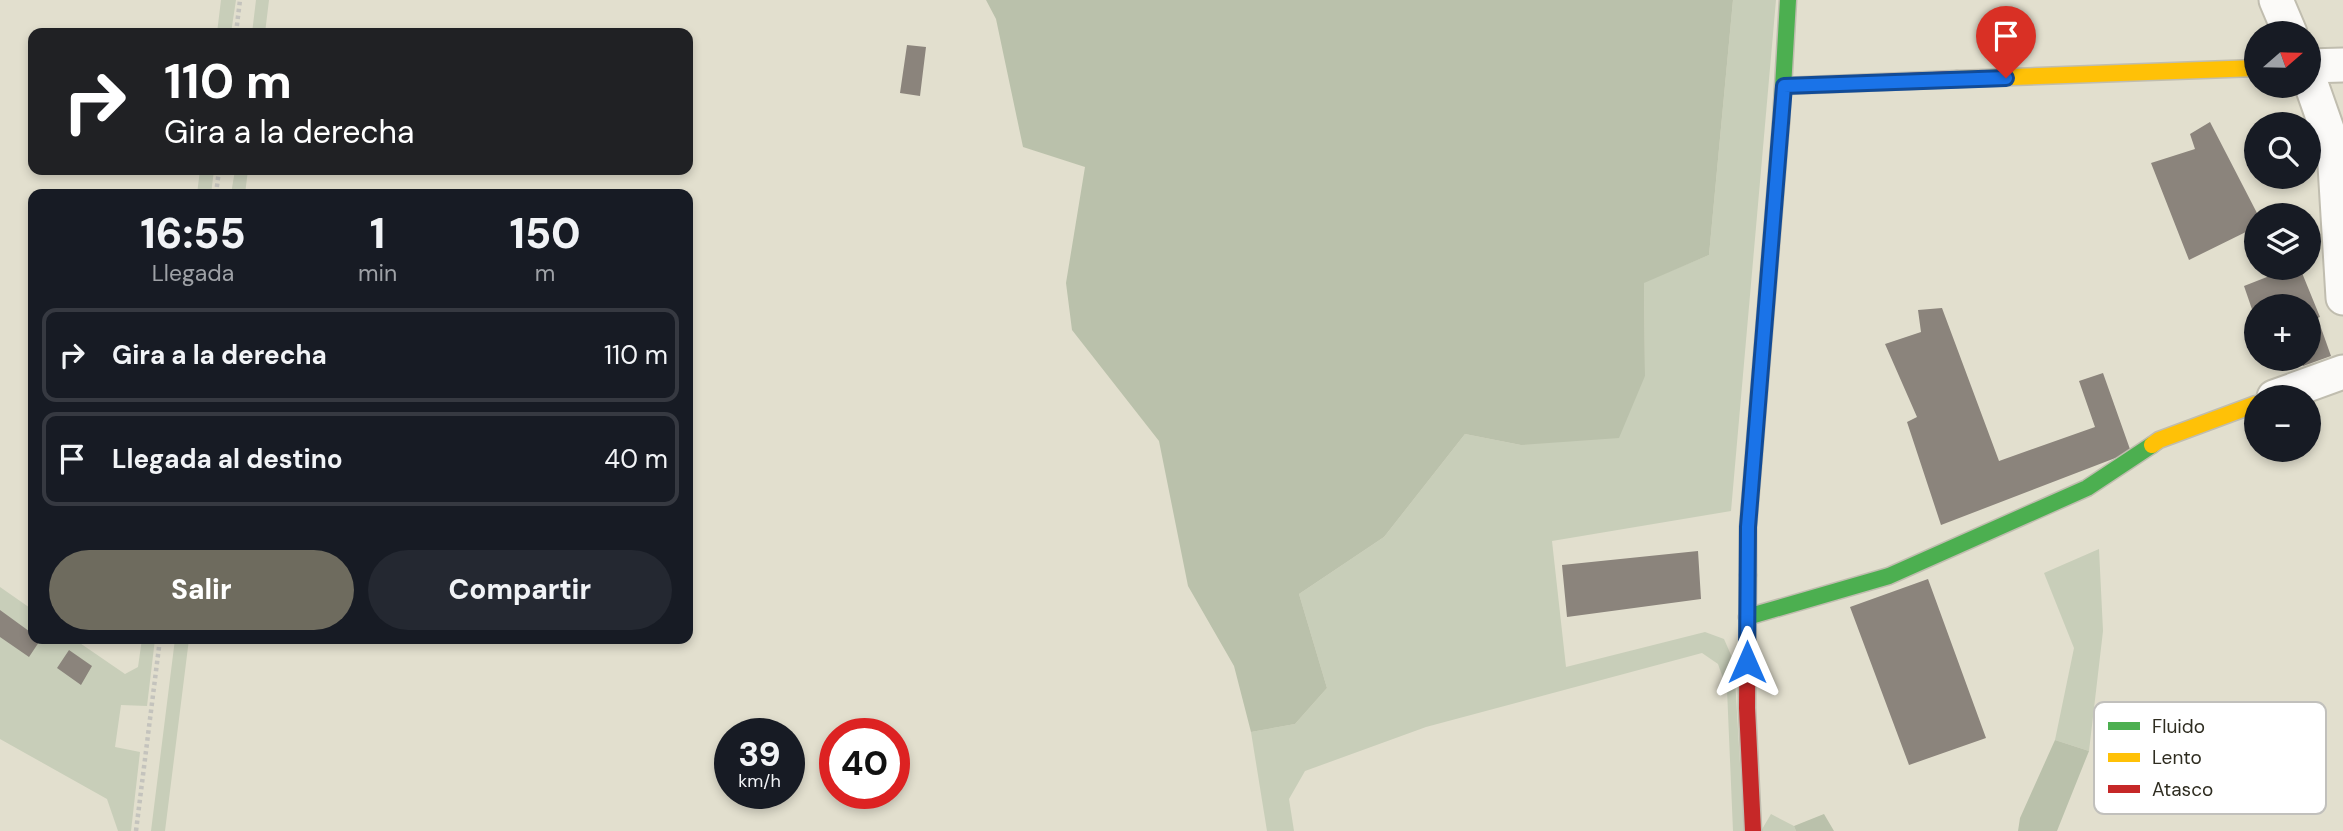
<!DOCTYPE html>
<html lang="es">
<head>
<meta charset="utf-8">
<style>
	body { margin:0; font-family:"DM Sans",sans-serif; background:#242831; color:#f1f3f6; height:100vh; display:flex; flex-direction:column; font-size:26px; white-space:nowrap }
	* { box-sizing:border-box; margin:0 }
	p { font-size:23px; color:#9ea1a6 }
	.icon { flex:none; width:38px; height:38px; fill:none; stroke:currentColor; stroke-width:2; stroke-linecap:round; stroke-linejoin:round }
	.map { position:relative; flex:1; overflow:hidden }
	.side { position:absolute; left:28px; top:189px; width:665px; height:455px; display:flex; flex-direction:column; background:#171b24; border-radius:14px; box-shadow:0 4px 10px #0003 }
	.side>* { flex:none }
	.guide { position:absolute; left:28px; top:28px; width:665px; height:147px; border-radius:14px; box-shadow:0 4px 10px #0003; background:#202124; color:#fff; overflow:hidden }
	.needle { width:46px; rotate:70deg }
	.fabs { position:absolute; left:2244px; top:21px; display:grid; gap:14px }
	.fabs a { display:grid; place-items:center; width:77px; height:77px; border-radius:50%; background:#171b24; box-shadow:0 4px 10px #0003; font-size:35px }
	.speed { position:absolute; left:714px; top:718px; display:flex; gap:14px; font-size:35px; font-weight:700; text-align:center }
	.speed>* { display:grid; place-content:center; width:91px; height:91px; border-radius:50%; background:#171b24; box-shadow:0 4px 10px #0003; line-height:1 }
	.speed small { font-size:18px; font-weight:400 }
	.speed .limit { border:10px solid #d22; background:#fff; color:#111 }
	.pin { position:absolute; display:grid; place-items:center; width:60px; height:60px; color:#fff; margin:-72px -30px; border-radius:50% 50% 50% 0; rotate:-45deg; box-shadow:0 0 7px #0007 }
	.pin .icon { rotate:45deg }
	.me { position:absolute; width:77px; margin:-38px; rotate:0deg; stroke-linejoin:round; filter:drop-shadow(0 0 5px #0008) }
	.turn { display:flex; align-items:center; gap:24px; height:147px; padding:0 21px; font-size:32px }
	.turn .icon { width:91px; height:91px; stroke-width:2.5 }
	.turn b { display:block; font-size:49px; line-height:60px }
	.eta { display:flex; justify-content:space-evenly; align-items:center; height:119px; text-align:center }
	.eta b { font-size:42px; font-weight:800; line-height:49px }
	.action { display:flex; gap:14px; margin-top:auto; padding:14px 21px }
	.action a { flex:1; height:80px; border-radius:42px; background:#6e6b5e; color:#fff; font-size:28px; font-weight:800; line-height:80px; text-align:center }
	.action a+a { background:#242831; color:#f1f3f6 }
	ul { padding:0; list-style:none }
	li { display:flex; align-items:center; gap:21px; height:94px; margin:0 14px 10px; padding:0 7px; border:4px solid #363941; border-radius:14px }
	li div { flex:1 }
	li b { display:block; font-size:26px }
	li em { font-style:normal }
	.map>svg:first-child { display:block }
</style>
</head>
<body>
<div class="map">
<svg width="2343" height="831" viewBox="0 0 2343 831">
	<rect width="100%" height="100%" fill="#e2dfce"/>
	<path fill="#c8ceb9" d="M221,0H236L231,33H217Z
		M256,0H269L265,33H252Z
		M1733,0H1776L1731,511L1552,541L1566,667L1705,632L1724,639L1734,662L1744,831H1733L1727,689L1718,664L1702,653L1426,727L1305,771L1289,799L1294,831H1267L1251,732L1295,724L1327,688L1299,594L1384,537L1465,434L1521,445L1645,376L1644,282L1709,255Z
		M200,170H214L211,194H197Z
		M235,170H248L245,194H231Z
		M2099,549L2103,631L2089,751L2055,740L2074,648L2044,573Z
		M0,587L33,610V639H74L125,674L138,667L142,639H155L147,706L121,705L115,747L140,752L131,831H118L107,799L0,739Z
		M175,639H189L165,831H151Z
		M1771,814L1794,826L1796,831H1761Z"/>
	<path fill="#bac1ab" d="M986,0H1733L1709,255L1644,283L1645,376L1619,438L1521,445L1465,434L1384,537L1299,594L1327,688L1295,724L1251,732L1234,666L1188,586L1159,441L1072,330L1066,283L1085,167L1023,147L996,19Z
		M2055,740L2089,751L2057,831H2018L2020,818Z
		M1824,814L1834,831H1796L1794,826Z"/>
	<path fill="#8b847c" d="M907,45L926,47L920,96L900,93Z
		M2210,122L2258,215H2256V227L2189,260L2151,163L2195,149L2190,134Z
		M2290,268H2300L2320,317L2308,322V306H2256L2255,318L2244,286Z
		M1942,308L1999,461L2095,427L2079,381L2103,373L2131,452L1941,525L1907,422L1917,417L1885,344L1921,332L1918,310Z
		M2320,325L2331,356L2303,366L2300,359H2308V330Z
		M1698,551L1701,599L1567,617L1562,565Z
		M1928,579L1986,738L1909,765L1850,607Z
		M0,610L33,634V639H41L29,657L0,637Z
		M69,650L92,666L81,685L57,668Z"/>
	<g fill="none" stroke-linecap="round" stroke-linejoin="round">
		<defs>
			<path id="street" d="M2276,0L2290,33
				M2308,66L2343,65
				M2308,75L2334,149L2343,298
				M2274,397L2343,372"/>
			<path id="fast" d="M1781,123L1788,0
				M1747,617L1889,576L2087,488L2152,445"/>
			<path id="slow" d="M1957,79L2256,68
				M2152,445L2159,440L2256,404
				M1748,575V527L1781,123"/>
			<path id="jam" d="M1784,86L1957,79
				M1748,575L1747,708L1753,831"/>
		</defs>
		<use href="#street" stroke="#c0bdaf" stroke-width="37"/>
		<use href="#fast" stroke="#c0bdaf" stroke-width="19"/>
		<use href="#slow" stroke="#c0bdaf" stroke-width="19"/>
		<use href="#jam" stroke="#c0bdaf" stroke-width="19"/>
		<path stroke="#c4c3bd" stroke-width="4.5" stroke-dasharray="3.5 3.5" stroke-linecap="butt" d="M236,33L240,0
			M216,194L219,170
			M136,831L160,639"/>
		<use href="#street" stroke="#fbfaf8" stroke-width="33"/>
		<use href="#fast" stroke="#4caf50" stroke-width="16"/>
		<use href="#slow" stroke="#ffc107" stroke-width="16"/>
		<use href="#jam" stroke="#c62828" stroke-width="16"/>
	</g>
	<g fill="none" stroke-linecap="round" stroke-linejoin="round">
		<defs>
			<path id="route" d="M1747,662L1748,527L1784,86L2006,78"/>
		</defs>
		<use href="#route" stroke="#114b97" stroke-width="18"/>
		<use href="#route" stroke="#1a73e8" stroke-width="12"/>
	</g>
	<rect x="2094" y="702" width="232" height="112" rx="10" fill="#fff" stroke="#c1c0bc" stroke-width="2"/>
	<rect x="2108" y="722" width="32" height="8" fill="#4caf50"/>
	<rect x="2108" y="753" width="32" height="9" fill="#ffc107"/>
	<rect x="2108" y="785" width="32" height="8" fill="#c62828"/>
	<g font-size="19" fill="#2f2d21">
		<text x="2152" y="733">Fluido</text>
		<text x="2152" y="764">Lento</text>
		<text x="2152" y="796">Atasco</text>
	</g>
</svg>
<div class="fabs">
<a><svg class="needle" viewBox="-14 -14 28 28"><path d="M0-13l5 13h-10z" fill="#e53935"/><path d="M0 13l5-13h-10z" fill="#9ea1a6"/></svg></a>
<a><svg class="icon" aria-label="search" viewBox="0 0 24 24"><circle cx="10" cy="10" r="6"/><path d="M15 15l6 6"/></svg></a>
<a><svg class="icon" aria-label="layers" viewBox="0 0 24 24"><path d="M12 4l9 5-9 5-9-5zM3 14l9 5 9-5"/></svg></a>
<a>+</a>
<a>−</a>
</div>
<div class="speed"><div>39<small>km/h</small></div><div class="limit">40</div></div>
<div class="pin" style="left:2006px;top:78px;background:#d93025"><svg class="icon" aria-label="arrive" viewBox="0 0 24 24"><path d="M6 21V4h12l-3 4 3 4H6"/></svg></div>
<svg class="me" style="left:1747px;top:662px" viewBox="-20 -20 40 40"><path d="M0-17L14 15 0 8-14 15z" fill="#1a73e8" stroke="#fff" stroke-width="4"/></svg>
<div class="guide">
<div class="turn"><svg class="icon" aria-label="right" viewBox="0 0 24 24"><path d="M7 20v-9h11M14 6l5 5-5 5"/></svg><div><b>110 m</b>Gira a la derecha</div></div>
</div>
<section class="side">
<div class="eta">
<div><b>16:55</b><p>Llegada</p></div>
<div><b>1</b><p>min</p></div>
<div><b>150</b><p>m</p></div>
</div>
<ul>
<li><svg class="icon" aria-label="right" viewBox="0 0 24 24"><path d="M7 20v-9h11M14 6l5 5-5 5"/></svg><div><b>Gira a la derecha</b></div><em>110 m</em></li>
<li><svg class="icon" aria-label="arrive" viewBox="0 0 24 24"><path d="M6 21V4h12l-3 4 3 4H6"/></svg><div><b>Llegada al destino</b></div><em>40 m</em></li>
</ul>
<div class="action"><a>Salir</a><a>Compartir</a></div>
</section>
</div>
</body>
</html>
